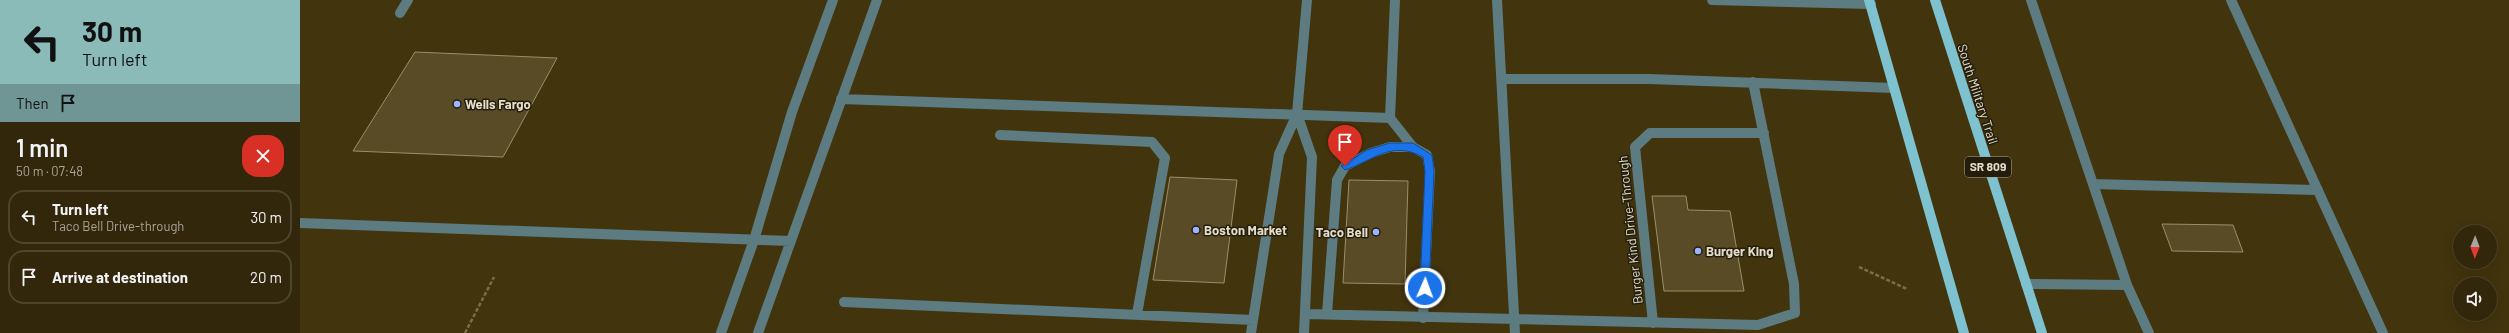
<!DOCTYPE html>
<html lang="en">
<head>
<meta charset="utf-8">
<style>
	body { margin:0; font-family:Barlow,sans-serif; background:#3a2f13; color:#f1f3f6; height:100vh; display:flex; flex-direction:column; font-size:15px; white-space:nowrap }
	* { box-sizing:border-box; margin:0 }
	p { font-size:13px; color:#a8a59c }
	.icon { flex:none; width:22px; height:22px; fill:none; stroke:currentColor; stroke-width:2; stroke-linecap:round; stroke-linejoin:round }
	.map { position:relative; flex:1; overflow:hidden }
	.sheet { display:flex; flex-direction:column; background:#32270a; width:300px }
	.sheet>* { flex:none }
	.guide { background:#8bbbb9; color:#111; overflow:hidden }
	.needle { width:26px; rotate:181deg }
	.buttons { position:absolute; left:2153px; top:225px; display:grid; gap:8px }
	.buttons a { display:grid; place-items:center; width:44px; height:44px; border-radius:50%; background:#32270a; box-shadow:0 4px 16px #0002,0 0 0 1px #4d442b; font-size:20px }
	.pin { position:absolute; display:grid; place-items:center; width:34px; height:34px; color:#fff; margin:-41px -17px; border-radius:50% 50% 50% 0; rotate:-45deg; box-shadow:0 0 4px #0007 }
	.pin .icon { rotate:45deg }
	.me { position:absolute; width:44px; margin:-22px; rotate:2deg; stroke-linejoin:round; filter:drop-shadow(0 0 3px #0008) }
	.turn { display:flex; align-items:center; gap:14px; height:84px; padding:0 16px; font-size:18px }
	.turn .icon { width:52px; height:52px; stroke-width:2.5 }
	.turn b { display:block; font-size:28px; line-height:34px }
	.then { display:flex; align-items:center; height:38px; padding:0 16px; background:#0003; gap:8px; font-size:15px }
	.round { display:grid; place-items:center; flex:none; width:42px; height:42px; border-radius:16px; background:#3a2f13 }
	.headline { display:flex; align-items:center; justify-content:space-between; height:68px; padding:0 16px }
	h1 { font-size:24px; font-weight:600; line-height:30px }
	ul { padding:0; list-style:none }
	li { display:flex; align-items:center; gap:12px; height:54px; margin:0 8px 6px; padding:0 8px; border:2px solid #4d442b; border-radius:16px }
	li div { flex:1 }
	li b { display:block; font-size:15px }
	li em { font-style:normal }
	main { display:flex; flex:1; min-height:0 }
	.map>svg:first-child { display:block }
</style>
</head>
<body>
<main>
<section class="sheet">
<div class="guide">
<div class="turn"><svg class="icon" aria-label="left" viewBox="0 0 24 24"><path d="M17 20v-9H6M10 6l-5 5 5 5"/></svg><div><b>30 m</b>Turn left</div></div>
<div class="then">Then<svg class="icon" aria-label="arrive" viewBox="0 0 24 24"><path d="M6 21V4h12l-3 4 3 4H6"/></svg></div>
</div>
<div class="headline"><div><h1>1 min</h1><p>50 m · 07:48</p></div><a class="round" style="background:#d93025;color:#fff"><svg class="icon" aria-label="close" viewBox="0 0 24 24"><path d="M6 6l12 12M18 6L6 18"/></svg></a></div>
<ul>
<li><svg class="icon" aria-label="left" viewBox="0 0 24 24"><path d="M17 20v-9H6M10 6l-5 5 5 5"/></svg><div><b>Turn left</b><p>Taco Bell Drive-through</p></div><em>30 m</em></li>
<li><svg class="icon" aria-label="arrive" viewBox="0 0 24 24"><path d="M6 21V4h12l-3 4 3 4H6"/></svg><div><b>Arrive at destination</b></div><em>20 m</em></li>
</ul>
</section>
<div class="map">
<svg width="2209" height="333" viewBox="0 0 2209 333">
	<rect width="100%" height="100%" fill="#42340d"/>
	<path fill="#594b26" stroke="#9d8e67" d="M115,52L257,58L203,157L53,151Z
		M870,177L937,180L924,283L853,280Z
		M1049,180L1108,181L1105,284L1043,283Z
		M1352,196H1386L1388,210L1430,211L1444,291H1364Z
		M1862,224L1933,225L1943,252L1872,251Z"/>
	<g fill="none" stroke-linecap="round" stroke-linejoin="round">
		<path stroke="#796d4c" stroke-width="2.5" stroke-dasharray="4 2" stroke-linecap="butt" d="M1559,267L1607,289
			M165,333L194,277"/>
		<path stroke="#5c7c82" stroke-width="10" d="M1095,0L1090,118L1113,147
			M1197,0L1215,333
			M1412,0L1571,4
			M1731,0L1827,285L1849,333
			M1931,0L2083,333
			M100,13L108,0
			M1202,79H1349L1594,88
			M541,99L1090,118
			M997,114L1012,157L1004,333
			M700,135L852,142L865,158L837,314
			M1793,184L2018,190
			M0,223L491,241
			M1726,284L1827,285
			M544,302L953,320
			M1005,314L1458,325L1495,313L1494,284L1453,82
			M1027,314L1037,180L1045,166L1071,153L1090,147H1113L1127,155L1130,171L1123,318
			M1353,323L1335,147L1350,133H1464
			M421,333L454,240L492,112L533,0
			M458,333L577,0
			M951,333L979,154L997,114L1007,0"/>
		<path stroke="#7dc2ce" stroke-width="10" d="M1569,0L1664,333
			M1635,0L1742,333"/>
	</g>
	<path fill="#1a73e8" stroke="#114b97" d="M1090,143H1113L1132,155L1134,171L1129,288L1125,293L1120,288L1125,171L1123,157C1091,140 1074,160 1045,170L1041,166L1067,150Z"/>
	<g fill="#9cb4fd" stroke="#231d0d" stroke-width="1.5">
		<circle cx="157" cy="104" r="4"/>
		<circle cx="896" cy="230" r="4"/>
		<circle cx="1076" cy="232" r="4"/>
		<circle cx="1398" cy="251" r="4"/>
	</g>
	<g text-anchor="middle" stroke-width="3" stroke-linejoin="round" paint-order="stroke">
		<rect fill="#231d0d" stroke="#aba390" stroke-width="1" x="1665" y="157" width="46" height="20" rx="3"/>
		<g font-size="12" font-weight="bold" fill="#e5ddc8">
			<text x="1688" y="171">SR 809</text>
		</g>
		<g font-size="13" fill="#e5ddc8" stroke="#231d0d">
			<text transform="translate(1678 94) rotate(72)" y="5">South Military Trail</text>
			<text transform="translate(1330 230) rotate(-96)" y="5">Burger Kind Drive-Through</text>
		</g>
		<g font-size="13" font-weight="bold" fill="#e5ddc8" stroke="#231d0d" text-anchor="start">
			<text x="165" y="109">Wells Fargo</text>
			<text x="904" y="235">Boston Market</text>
			<text x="1068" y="237" text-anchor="end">Taco Bell</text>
			<text x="1406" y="256">Burger King</text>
		</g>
	</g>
</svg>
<div class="buttons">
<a><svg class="needle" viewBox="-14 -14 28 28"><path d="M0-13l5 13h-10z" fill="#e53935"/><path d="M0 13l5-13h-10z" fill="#a8a59c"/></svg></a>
<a><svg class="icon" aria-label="sound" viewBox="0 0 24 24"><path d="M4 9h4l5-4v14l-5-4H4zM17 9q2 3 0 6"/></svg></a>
</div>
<div class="pin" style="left:1045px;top:166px;background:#d93025"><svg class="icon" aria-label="arrive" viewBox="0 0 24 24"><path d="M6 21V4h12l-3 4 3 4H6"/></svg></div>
<svg class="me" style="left:1125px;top:288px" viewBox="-20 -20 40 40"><circle r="17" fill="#1a73e8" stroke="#fff" stroke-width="3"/><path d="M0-11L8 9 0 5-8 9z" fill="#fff"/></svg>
</div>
</main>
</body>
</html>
